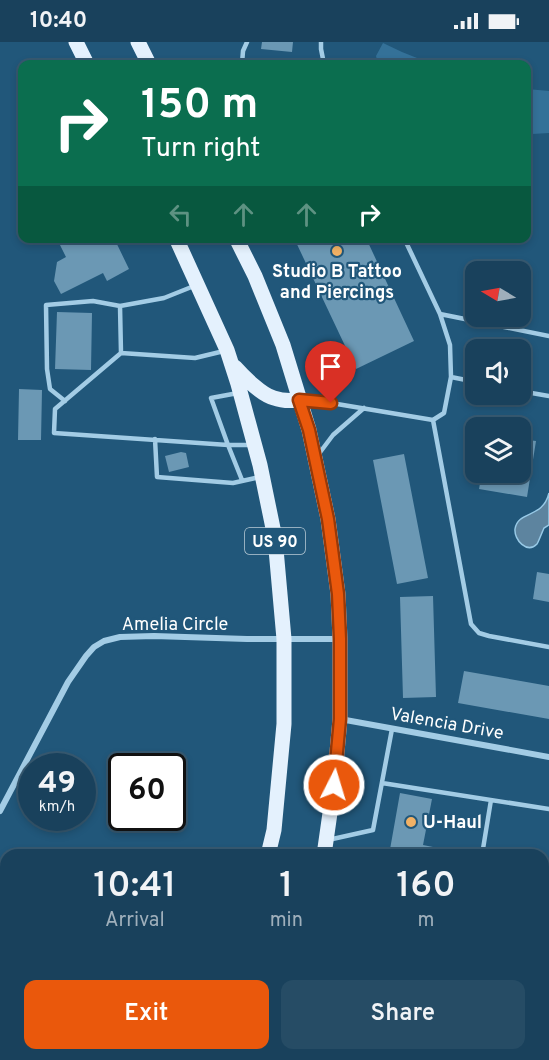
<!DOCTYPE html>
<html lang="en">
<head>
<meta charset="utf-8">
<style>
	body { margin:0; font-family:Overpass,sans-serif; background:#264c65; color:#f1f3f6; height:100vh; display:flex; flex-direction:column; font-size:22px; white-space:nowrap }
	* { box-sizing:border-box; margin:0 }
	p { font-size:20px; color:#9fafbb }
	.icon { flex:none; width:33px; height:33px; fill:none; stroke:currentColor; stroke-width:2; stroke-linecap:round; stroke-linejoin:round }
	.map { position:relative; flex:1; overflow:hidden }
	.panel { position:absolute; left:0px; top:807px; width:549px; height:212px; display:flex; flex-direction:column; background:#19415c; border-radius:18px 18px 0 0; box-shadow:0 3px 9px #0003,0 0 0 2px #375a72 }
	.panel>* { flex:none }
	.banner { position:absolute; left:18px; top:18px; width:513px; height:183px; border-radius:12px; box-shadow:0 3px 9px #0003,0 0 0 2px #375a72; background:#0b6e4f; color:#fff; overflow:hidden }
	.needle { width:39px; rotate:280deg }
	.controls { position:absolute; left:465px; top:219px; display:grid; gap:12px }
	.controls a { display:grid; place-items:center; width:66px; height:66px; border-radius:12px; background:#19415c; box-shadow:0 3px 9px #0003,0 0 0 2px #375a72; font-size:30px }
	.speed { position:absolute; left:18px; top:711px; display:flex; gap:12px; font-size:30px; font-weight:700; text-align:center }
	.speed>* { display:grid; place-content:center; width:78px; height:78px; border-radius:50%; background:#19415c; box-shadow:0 3px 9px #0003,0 0 0 2px #375a72; line-height:1 }
	.speed small { font-size:15px; font-weight:400 }
	.speed .limit { border:3px solid #111; border-radius:9px; background:#fff; color:#111 }
	.pin { position:absolute; display:grid; place-items:center; width:51px; height:51px; color:#fff; margin:-62px -26px; border-radius:50% 50% 50% 0; rotate:-45deg; box-shadow:0 0 6px #0007 }
	.pin .icon { rotate:45deg }
	.me { position:absolute; width:66px; margin:-33px; rotate:5deg; stroke-linejoin:round; filter:drop-shadow(0 0 4px #0008) }
	.turn { display:flex; align-items:center; gap:21px; height:126px; padding:0 24px; font-size:27px }
	.turn .icon { width:78px; height:78px; stroke-width:2.5 }
	.turn b { display:block; font-size:42px; line-height:51px }
	.lanes { display:flex; align-items:center; height:57px; padding:0 24px; background:#0003; justify-content:center; gap:30px; direction:ltr }
	.lanes .off { opacity:.35 }
	.eta { display:flex; justify-content:space-evenly; align-items:center; height:102px; text-align:center }
	.eta b { font-size:36px; font-weight:600; line-height:42px }
	.cta { display:flex; gap:12px; margin-top:auto; padding:12px 24px }
	.cta a { flex:1; height:69px; border-radius:12px; background:#ea580c; color:#fff; font-size:24px; font-weight:600; line-height:69px; text-align:center }
	.cta a+a { background:#264c65; color:#f1f3f6 }
	.status { display:flex; justify-content:space-between; align-items:center; height:42px; padding:0 30px; background:#19415c; direction:ltr }
	.status svg { height:16px; fill:currentColor }
	.map>svg:first-child { display:block }
</style>
</head>
<body>
<div class="status"><b>10:40</b><svg viewBox="0 0 49 12"><path d="M0 12V9h3v3zM5 12V6h3v6zM10 12V3h3v9zM15 12V0h3v12zM26 1h20v11H26zM47 4h2v5h-2z"/></svg></div>
<div class="map">
<svg width="549" height="1018" viewBox="0 0 549 1018">
	<rect width="100%" height="100%" fill="#21577a"/>
	<path fill="#347198" d="M383,1L402,10L432,22H378L376,14Z
		M527,47L549,49V91L532,92L527,99Z"/>
	<path fill="#5d849f" stroke="#97c9e6" stroke-width="1.5" d="M549,451V483L544,486C543,488 538,501 537,502C527,512 514,498 515,487C518,468 543,477 549,451Z"/>
	<path fill="#6b98b4" d="M262,0H293L292,10L261,7Z
		M61,196H85L88,203L101,196H114L129,227L107,239L103,231L61,252L54,239L57,220L66,215L60,203Z
		M294,196H366L414,299L356,327Z
		M57,270L92,271L91,328L55,327Z
		M19,347L42,348L41,398H18Z
		M520,397L536,399L527,455L479,447L482,430H520Z
		M181,410L186,411L189,425L169,430L165,414Z
		M404,412L428,536L397,542L373,418Z
		M537,530L549,532V560L533,557Z
		M433,554L436,655L403,656L400,555Z
		M464,629L549,644V677L458,661Z
		M400,751L432,757L423,803L433,805L431,813H389Z
		M445,805L458,807L457,813H444Z"/>
	<g fill="none" stroke-linecap="round" stroke-linejoin="round">
		<path stroke="#a3cce5" stroke-width="4.5" d="M321,0V7L324,22
			M242,22L243,9L247,0
			M404,196L440,272L450,303L451,335
			M120,264L121,311
			M440,272L549,294
			M224,309L195,316L121,311L55,367L54,391L228,403H252
			M520,349L549,354
			M238,351L211,356L228,403L242,438
			M65,359L50,347L47,327L46,263L93,259L120,264L164,256L194,244
			M305,359L331,361L433,378L444,371L451,335L476,340
			M433,378L471,582L479,591L489,594L549,605
			M155,397L157,435L233,441L260,435
			M318,413L333,393L364,366
			M382,741L549,767
			M328,798L373,788L392,687
			M482,813L491,758
			M417,1018L418,1012"/>
		<path stroke="#a3cce5" stroke-width="6" d="M340,677L549,715
			M0,769L68,640L86,614L94,605L104,599L120,595L154,594L247,597H340
			M378,1012L408,1018"/>
		<path stroke="#e4f1fd" stroke-width="15" d="M76,0L87,22
			M138,0L149,22
			M176,196L227,308L238,342L260,423L275,496L284,597V682L274,788L268,813
			M236,196L255,234L283,303L309,388L328,477L338,552L340,597V677L334,743L324,813
			M235,325C244,335 262,353 274,356C282,359 291,359 299,358
			M203,1018L205,1012
			M261,1018L263,1012"/>
	</g>
	<g fill="none" stroke-linecap="round" stroke-linejoin="round">
		<defs>
			<path id="route" d="M331,361L299,358L309,388L328,477L338,552L340,597V677L334,743"/>
		</defs>
		<use href="#route" stroke="#983908" stroke-width="15"/>
		<use href="#route" stroke="#ea580c" stroke-width="10"/>
	</g>
	<g fill="#f1b165" stroke="#21577a" stroke-width="2">
		<circle cx="337" cy="209" r="6"/>
		<circle cx="411" cy="780" r="6"/>
	</g>
	<g text-anchor="middle" stroke-width="4.5" stroke-linejoin="round" paint-order="stroke">
		<rect fill="#21577a" stroke="#bccdd7" stroke-width="1.5" x="245" y="486" width="60" height="26" rx="4.5"/>
		<g font-size="16" font-weight="bold" fill="#fff">
			<text x="275" y="505">US 90</text>
		</g>
		<g font-size="18" font-weight="bold" fill="#fff" stroke="#21577a">
			<text x="337" y="235">Studio B Tattoo<tspan x="337" dy="21">and Piercings</tspan></text>
			<text x="423" y="786" text-anchor="start">U-Haul</text>
		</g>
		<g font-size="18" fill="#fff" stroke="#21577a">
			<text x="175" y="588">Amelia Circle</text>
			<text transform="translate(447 681) rotate(10)" y="6">Valencia Drive</text>
		</g>
	</g>
</svg>
<div class="controls">
<a><svg class="needle" viewBox="-14 -14 28 28"><path d="M0-13l5 13h-10z" fill="#e53935"/><path d="M0 13l5-13h-10z" fill="#9fafbb"/></svg></a>
<a><svg class="icon" aria-label="sound" viewBox="0 0 24 24"><path d="M4 9h4l5-4v14l-5-4H4zM17 9q2 3 0 6"/></svg></a>
<a><svg class="icon" aria-label="layers" viewBox="0 0 24 24"><path d="M12 4l9 5-9 5-9-5zM3 14l9 5 9-5"/></svg></a>
</div>
<div class="speed"><div>49<small>km/h</small></div><div class="limit">60</div></div>
<div class="pin" style="left:331px;top:361px;background:#d93025"><svg class="icon" aria-label="arrive" viewBox="0 0 24 24"><path d="M6 21V4h12l-3 4 3 4H6"/></svg></div>
<svg class="me" style="left:334px;top:743px" viewBox="-20 -20 40 40"><circle r="17" fill="#ea580c" stroke="#fff" stroke-width="3"/><path d="M0-11L8 9 0 5-8 9z" fill="#fff"/></svg>
<div class="banner">
<div class="turn"><svg class="icon" aria-label="right" viewBox="0 0 24 24"><path d="M7 20v-9h11M14 6l5 5-5 5"/></svg><div><b>150 m</b>Turn right</div></div>
<div class="lanes"><svg class="icon off" aria-label="left" viewBox="0 0 24 24"><path d="M17 20v-9H6M10 6l-5 5 5 5"/></svg><svg class="icon off" aria-label="ahead" viewBox="0 0 24 24"><path d="M12 20V5M6 11l6-6 6 6"/></svg><svg class="icon off" aria-label="ahead" viewBox="0 0 24 24"><path d="M12 20V5M6 11l6-6 6 6"/></svg><svg class="icon" aria-label="right" viewBox="0 0 24 24"><path d="M7 20v-9h11M14 6l5 5-5 5"/></svg></div>
</div>
<section class="panel">
<div class="eta">
<div><b>10:41</b><p>Arrival</p></div>
<div><b>1</b><p>min</p></div>
<div><b>160</b><p>m</p></div>
</div>
<div class="cta"><a>Exit</a><a>Share</a></div>
</section>
</div>
</body>
</html>
